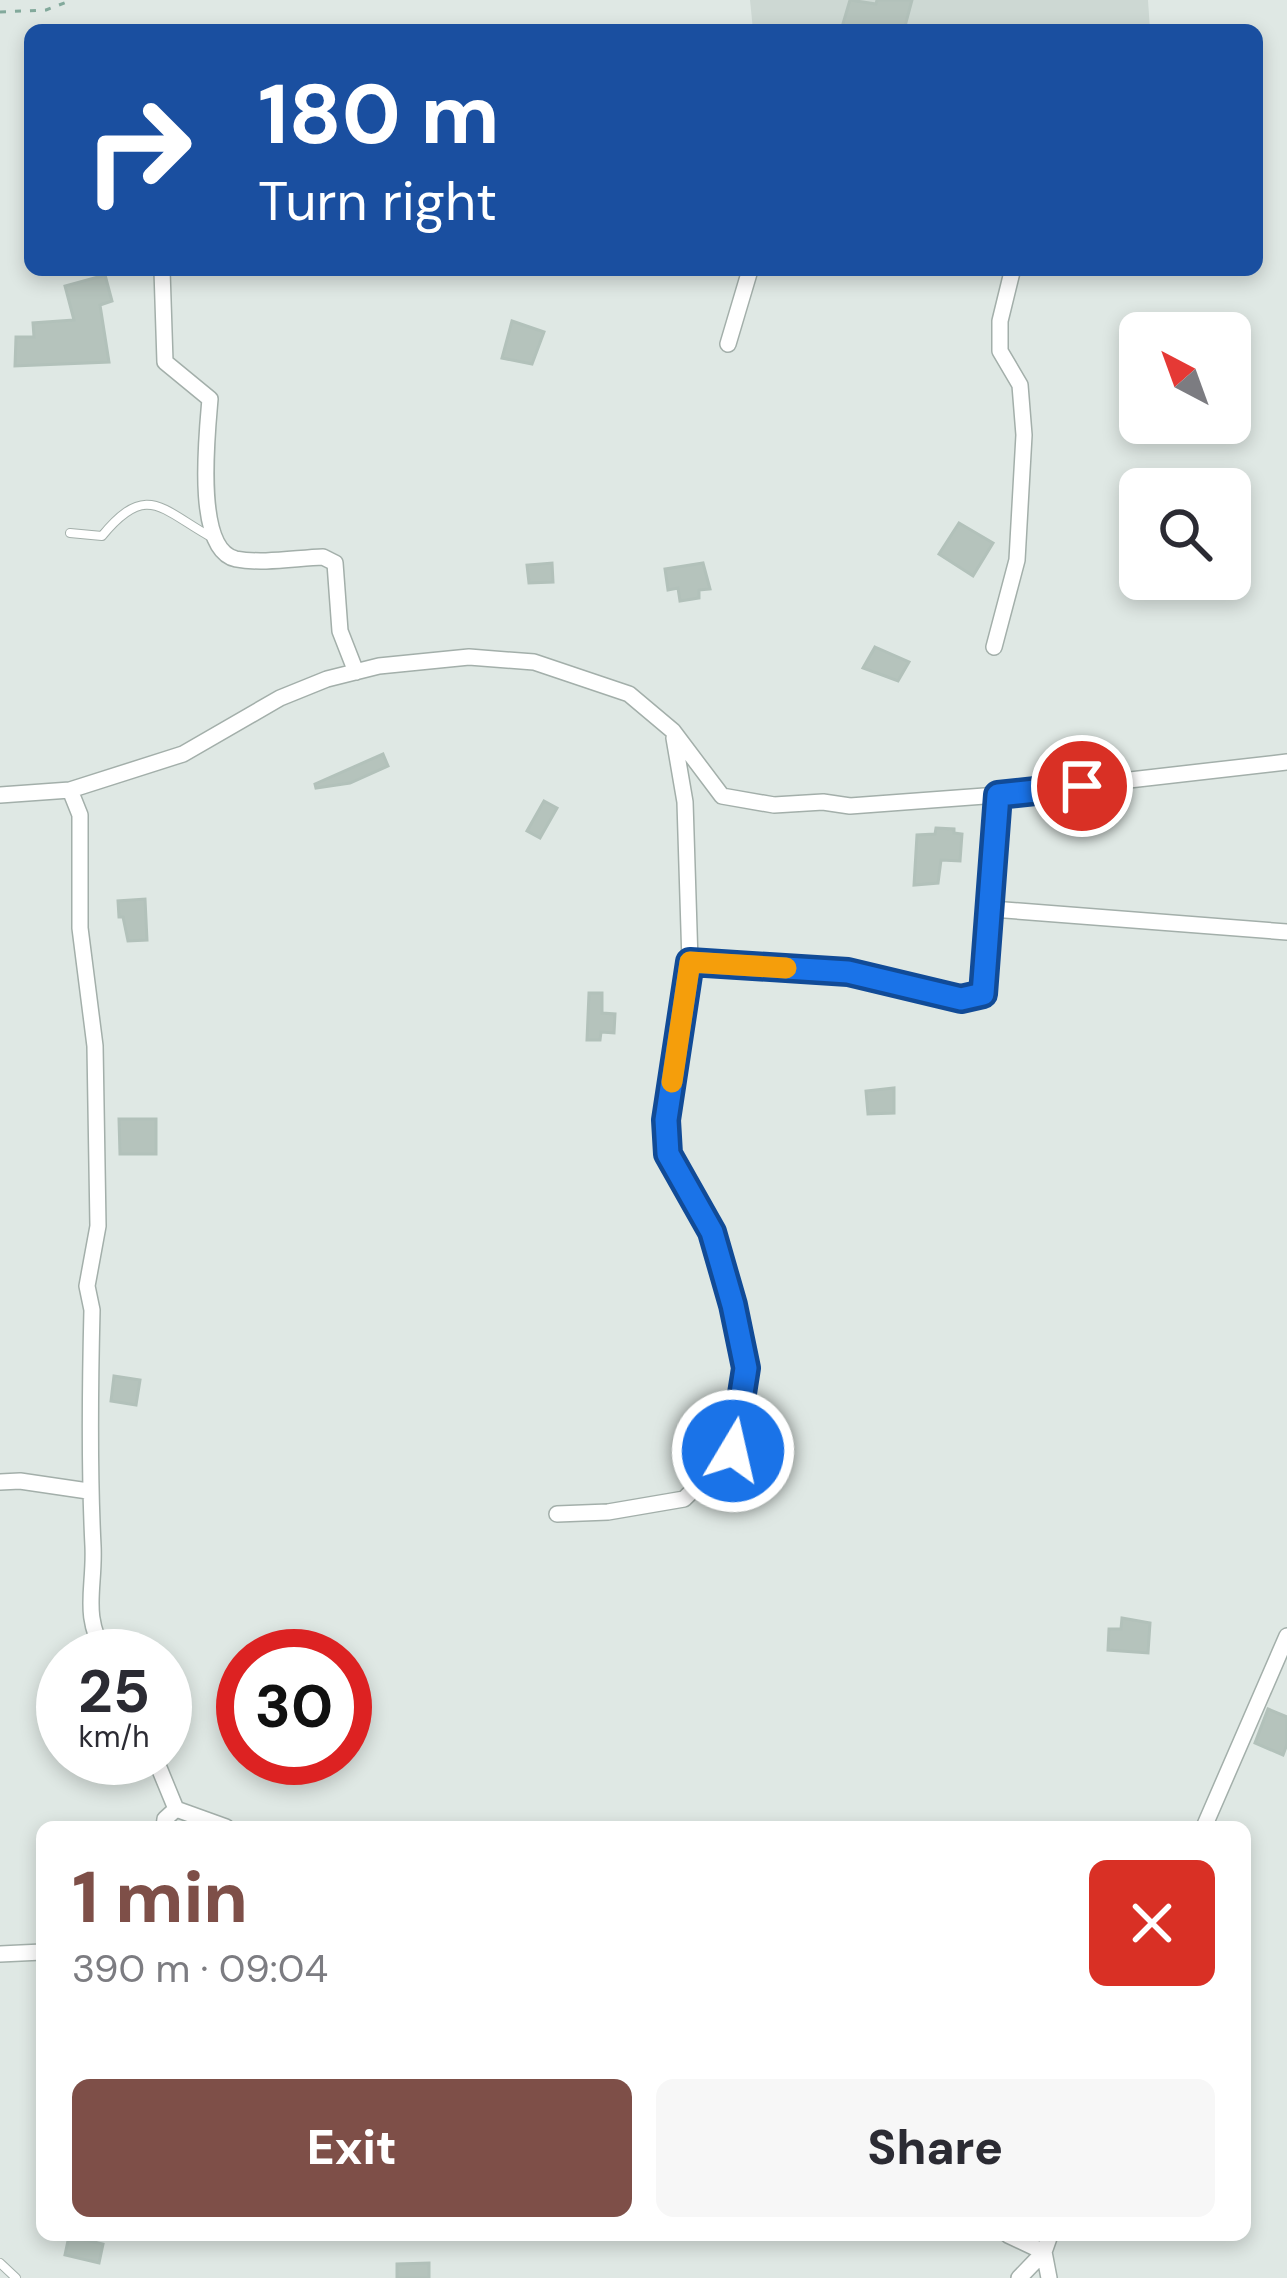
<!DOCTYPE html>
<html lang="en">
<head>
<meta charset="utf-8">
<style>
	body { margin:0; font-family:"DM Sans",sans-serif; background:#f7f7f7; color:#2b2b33; height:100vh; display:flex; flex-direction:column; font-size:45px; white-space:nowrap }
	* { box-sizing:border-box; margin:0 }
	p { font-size:39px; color:#7c7c81 }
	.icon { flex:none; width:66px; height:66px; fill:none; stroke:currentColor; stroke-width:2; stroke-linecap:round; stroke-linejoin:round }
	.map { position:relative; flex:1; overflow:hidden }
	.side { position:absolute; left:36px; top:1821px; width:1215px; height:420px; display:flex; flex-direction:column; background:#fff; border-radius:18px; box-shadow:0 6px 18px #0003 }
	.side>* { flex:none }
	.hud { position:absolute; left:24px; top:24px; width:1239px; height:252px; border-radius:18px; box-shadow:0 6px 18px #0003; background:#1a4fa0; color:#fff; overflow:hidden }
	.needle { width:78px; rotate:319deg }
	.fabs { position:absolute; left:1119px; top:312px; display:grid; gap:24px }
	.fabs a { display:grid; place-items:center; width:132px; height:132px; border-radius:18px; background:#fff; box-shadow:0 6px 18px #0003; font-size:60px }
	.speed { position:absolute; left:36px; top:1629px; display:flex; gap:24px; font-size:60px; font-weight:700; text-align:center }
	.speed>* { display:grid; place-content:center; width:156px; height:156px; border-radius:50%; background:#fff; box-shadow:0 6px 18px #0003; line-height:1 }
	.speed small { font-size:30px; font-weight:400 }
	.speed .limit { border:18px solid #d22; background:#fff; color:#111 }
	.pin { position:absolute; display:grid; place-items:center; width:102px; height:102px; color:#fff; margin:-51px; border:6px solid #fff; border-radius:50%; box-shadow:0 3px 12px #0007 }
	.me { position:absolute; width:132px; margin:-66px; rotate:9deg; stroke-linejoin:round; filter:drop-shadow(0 0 9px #0008) }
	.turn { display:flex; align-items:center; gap:42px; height:252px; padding:0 36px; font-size:54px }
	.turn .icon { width:156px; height:156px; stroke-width:2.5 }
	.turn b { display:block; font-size:84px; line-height:102px }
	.round { display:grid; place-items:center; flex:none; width:126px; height:126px; border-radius:18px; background:#f7f7f7 }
	.summary { display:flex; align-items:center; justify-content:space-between; height:204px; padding:0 36px }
	h1 { font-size:72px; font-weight:800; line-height:90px; color:#7e4f48 }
	.primary-button { display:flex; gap:24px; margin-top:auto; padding:24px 36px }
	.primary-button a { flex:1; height:138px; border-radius:18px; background:#7e4f48; color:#fff; font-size:48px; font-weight:800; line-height:138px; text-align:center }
	.primary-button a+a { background:#f7f7f7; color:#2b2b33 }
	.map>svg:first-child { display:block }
</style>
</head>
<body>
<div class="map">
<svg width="1287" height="2278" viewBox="0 0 1287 2278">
	<rect width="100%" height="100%" fill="#dfe8e4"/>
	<path fill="#cdd8d3" d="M750,0H1148L1150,30H753Z"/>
	<path fill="#b5c3bc" stroke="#b2c1ba" stroke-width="3" d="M850,0L876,4L877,0H912L904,30L842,27Z
		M105,275L112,301L100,305L109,362L15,366L16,337H34L33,323L74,320L65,286Z
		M512,321L544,332L532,364L502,358Z
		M959,523L993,543L973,576L939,554Z
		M552,563L553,582L529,583L527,565Z
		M703,563L710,589L699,590V598L680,601L678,588L668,590L665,569Z
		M875,647L909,662L898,681L863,668Z
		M383,754L388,766L350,783L316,788L315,784Z
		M544,801L557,808L540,838L527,831Z
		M936,828L954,829V833L962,834L960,861L941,860L938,883L914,885L917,835L935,834Z
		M145,899L147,940L128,941L123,917H119L118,901Z
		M589,993H602V1013L615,1014L614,1033L601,1032L600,1040H587Z
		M894,1088V1113L868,1114L866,1091Z
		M119,1119H156V1154H120Z
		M114,1376L140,1380L136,1405L111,1401Z
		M1122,1618L1150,1623L1148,1653L1108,1650L1109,1629H1121Z
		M1268,1709L1287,1717V1744L1283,1755L1255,1743Z
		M69,2236L103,2244L99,2263L65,2255Z
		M429,2263V2278H397V2264Z"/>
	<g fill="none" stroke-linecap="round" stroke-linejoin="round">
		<defs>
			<path id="service" d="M70,533L102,536C147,481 162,510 211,537
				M0,2263L16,2278"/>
			<path id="minor" d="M162,270L165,362L210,399C207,435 194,550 236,559C263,564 296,558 323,557L335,563L340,631L356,672
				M728,344L750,270
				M994,647L1017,560L1024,435L1020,385L1000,351V321L1012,272
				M674,738L685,802L690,962L847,972L961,999L983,994L992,909L1287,932
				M70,790L80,815V928L95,1046L98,1226L87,1286L92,1310C90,1389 89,1467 93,1546C95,1590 81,1614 106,1656
				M0,795L70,790L183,754L280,698L327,679L379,666L469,657L534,662L629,694L673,731L722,796L774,805L823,802L850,806L998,795L1287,762
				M992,909L998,795
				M0,1482L20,1481L88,1491
				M557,1514L608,1512L684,1499L733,1451L747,1368L733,1305L712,1232L668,1154L666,1121L690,962
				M155,1758L176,1809
				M164,1827L165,1819L176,1809L226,1827
				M1204,1827L1287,1636
				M0,1954L42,1952
				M1008,2235L1044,2252L1049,2278
				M1019,2278L1044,2252L1050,2235"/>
		</defs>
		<use href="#service" stroke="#a3afaa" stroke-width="10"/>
		<use href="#minor" stroke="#a3afaa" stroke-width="18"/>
		<path stroke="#82a99b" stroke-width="3" stroke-dasharray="6 9" stroke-linecap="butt" d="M0,12L46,10L72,0"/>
		<use href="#service" stroke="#fff" stroke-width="8"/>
		<use href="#minor" stroke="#fff" stroke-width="15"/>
	</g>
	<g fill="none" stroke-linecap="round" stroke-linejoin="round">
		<defs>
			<path id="route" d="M733,1451L746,1368L733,1305L712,1232L668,1154L666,1120L690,962L848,972L961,999L983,994L998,795L1082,786"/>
		</defs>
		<use href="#route" stroke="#114b97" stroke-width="30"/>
		<use href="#route" stroke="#1a73e8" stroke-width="21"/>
		<path stroke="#f59e0b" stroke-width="21" d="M672,1082L690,962L786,968"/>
	</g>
</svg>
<div class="fabs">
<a><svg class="needle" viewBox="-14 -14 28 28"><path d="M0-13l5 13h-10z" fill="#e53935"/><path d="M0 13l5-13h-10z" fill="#7c7c81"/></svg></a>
<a><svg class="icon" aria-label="search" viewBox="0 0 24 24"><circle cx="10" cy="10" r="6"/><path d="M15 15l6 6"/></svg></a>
</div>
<div class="speed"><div>25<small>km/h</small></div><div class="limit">30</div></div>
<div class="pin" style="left:1082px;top:786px;background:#d93025"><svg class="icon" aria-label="arrive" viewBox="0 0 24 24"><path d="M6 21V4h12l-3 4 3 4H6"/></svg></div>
<svg class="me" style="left:733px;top:1451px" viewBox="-20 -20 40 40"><circle r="17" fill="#1a73e8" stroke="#fff" stroke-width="3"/><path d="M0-11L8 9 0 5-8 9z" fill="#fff"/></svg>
<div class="hud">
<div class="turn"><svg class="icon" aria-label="right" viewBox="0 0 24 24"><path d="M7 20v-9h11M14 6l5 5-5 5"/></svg><div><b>180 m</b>Turn right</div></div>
</div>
<section class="side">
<div class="summary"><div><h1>1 min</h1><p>390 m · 09:04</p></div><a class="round" style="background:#d93025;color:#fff"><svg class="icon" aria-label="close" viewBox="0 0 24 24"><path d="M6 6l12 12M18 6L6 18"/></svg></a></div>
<div class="primary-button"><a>Exit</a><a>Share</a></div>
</section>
</div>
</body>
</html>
